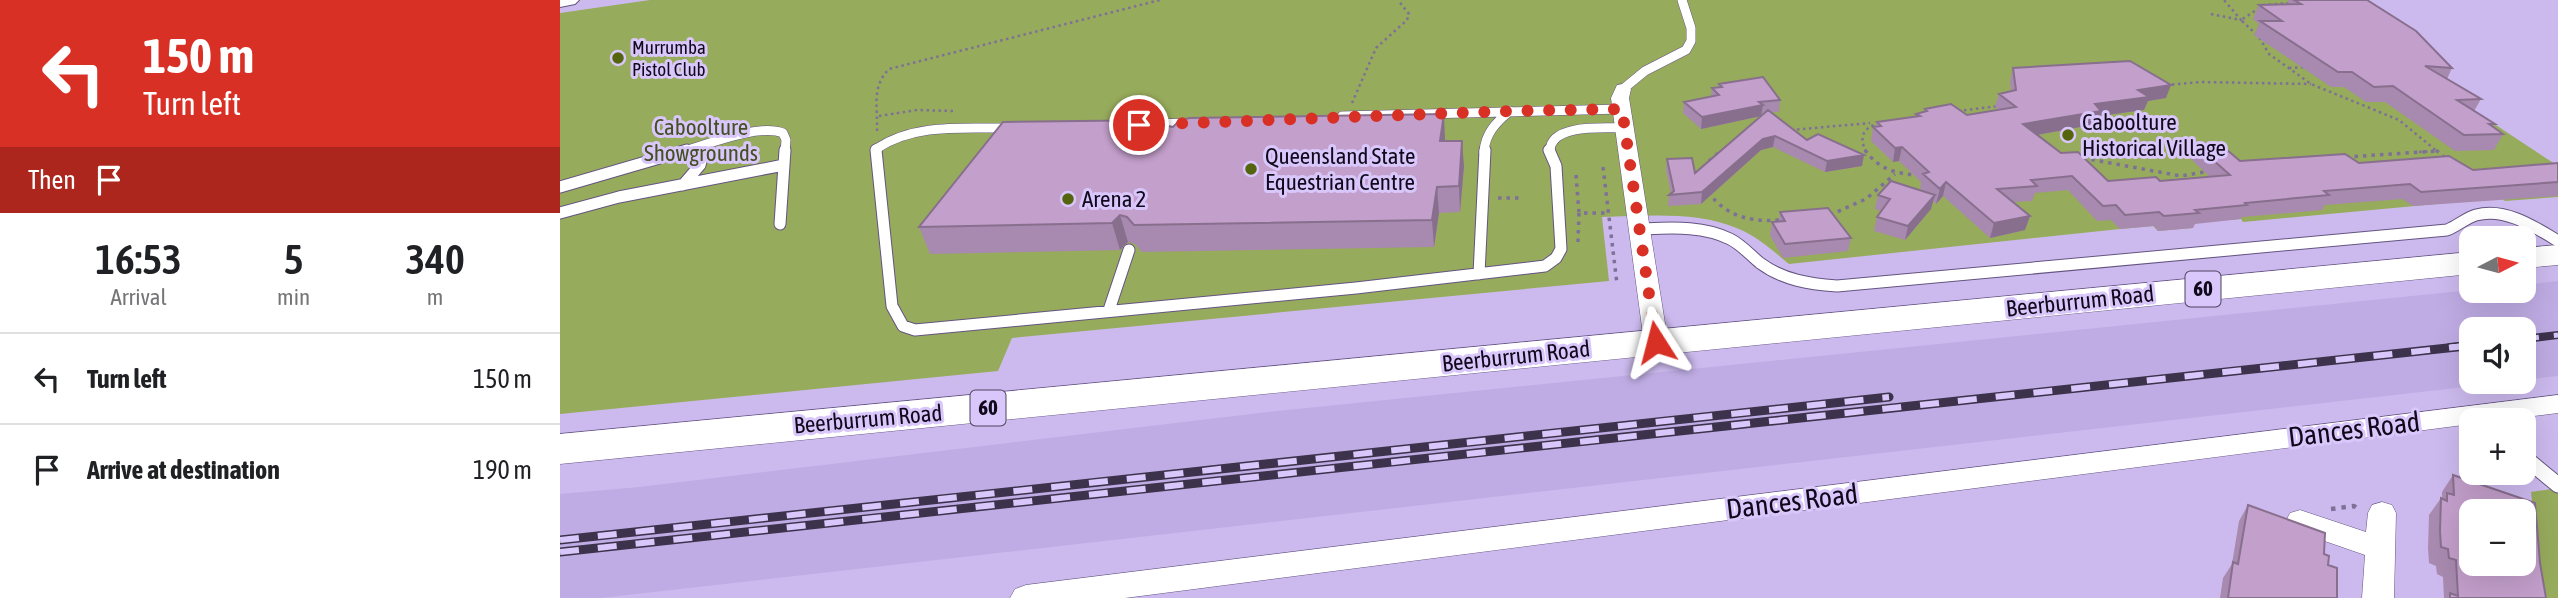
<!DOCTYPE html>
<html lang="en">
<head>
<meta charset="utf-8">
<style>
	body { margin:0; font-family:"Asap Condensed",sans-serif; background:#f6f6f6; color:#202124; height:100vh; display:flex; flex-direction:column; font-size:26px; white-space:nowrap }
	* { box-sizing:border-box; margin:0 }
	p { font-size:23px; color:#757577 }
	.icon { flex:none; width:38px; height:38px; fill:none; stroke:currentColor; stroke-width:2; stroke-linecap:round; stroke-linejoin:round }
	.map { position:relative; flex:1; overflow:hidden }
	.panel { display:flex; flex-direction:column; background:#fff; width:560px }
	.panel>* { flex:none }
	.top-card { background:#d93025; color:#fff; overflow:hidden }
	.needle { width:46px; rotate:84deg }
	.tools { position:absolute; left:1899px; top:226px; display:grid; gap:14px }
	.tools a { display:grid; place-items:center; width:77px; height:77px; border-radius:14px; background:#fff; box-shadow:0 7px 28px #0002; font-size:35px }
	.pin { position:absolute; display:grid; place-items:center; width:60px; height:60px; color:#fff; margin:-30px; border:4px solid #fff; border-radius:50%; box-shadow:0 2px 7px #0007 }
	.me { position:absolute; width:77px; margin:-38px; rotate:351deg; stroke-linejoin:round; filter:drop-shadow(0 0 5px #0008) }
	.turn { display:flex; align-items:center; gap:24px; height:147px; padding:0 28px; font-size:32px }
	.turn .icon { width:91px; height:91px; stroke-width:2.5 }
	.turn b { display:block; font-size:49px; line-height:60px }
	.then { display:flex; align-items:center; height:66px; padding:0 28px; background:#0003; gap:14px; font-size:26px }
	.eta { display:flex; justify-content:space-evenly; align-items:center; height:119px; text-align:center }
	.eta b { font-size:42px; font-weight:600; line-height:49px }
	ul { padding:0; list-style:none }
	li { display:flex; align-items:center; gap:21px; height:91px; padding:0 28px; border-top:2px solid #e0e0e0 }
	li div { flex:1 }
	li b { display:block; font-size:26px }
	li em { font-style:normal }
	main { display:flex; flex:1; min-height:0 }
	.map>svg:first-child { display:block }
</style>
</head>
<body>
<main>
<section class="panel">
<div class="top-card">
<div class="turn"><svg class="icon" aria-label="left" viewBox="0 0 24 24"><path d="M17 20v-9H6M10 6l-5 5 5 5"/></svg><div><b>150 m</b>Turn left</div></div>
<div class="then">Then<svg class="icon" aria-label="arrive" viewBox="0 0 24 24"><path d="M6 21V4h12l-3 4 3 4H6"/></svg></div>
</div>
<div class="eta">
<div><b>16:53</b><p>Arrival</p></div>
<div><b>5</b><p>min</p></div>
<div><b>340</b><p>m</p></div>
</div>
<ul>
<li><svg class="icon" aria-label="left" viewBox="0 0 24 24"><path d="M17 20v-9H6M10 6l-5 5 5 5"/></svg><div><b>Turn left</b></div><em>150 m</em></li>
<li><svg class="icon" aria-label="arrive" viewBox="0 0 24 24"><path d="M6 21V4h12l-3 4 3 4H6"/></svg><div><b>Arrive at destination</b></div><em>190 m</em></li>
</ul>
</section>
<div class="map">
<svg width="1998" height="598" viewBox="0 0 1998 598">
	<rect width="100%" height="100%" fill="#ccbaee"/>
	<path fill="#bface4" d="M1998,281V376L1964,380V329H1911V382H1949L41,598H0V494L79,487L717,411L1911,290H1964V285Z"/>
	<path fill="#97ab5c" d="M90,0H1795L1907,106L1998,166V197L1945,201L1941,198L1683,222L1681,219L1629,223L1633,228L1598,231L1593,226L1560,229L1229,264C1213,251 1198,237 1179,229C1137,211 1088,216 1042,217L1049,281L452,338L438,371L0,414V13Z
		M1998,488V598H1983L1971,492Z"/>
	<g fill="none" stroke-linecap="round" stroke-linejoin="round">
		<defs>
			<path id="service-far2" d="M1063,89L1085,71L1126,50L1131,41V28L1122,0
				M782,116L1062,109
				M590,124L631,123
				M121,152C146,145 199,123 223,133L226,140L225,152
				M143,152L145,146
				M316,152V149C356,122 407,129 453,128
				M924,152C925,134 936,122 950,111
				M990,152C989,123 1045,128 1066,128"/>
			<path id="service-far1" d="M316,150L332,306L343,326L355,330L796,288L985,266L996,258L1001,249L996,166L989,150
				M123,185L140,165L144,150
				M0,187L127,150
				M0,213L59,197L224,165
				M220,224L225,150
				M1079,229C1109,228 1142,225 1170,239C1182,245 1190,255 1200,263C1223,280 1249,284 1277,286L1887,230C1897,226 1906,218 1916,215C1945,207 1975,227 1998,241
				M919,274L925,150
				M549,310L569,250"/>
			<path id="service" d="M1964,457L1998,485"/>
			<path id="minor" d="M1063,84L1071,89L1069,98L1108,342L1104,347L1096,350L1088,347L1084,342L1051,98L1057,85Z
				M1998,395V413L1942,420H1911V424L565,598H450L455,589L466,585Z
				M1822,502L1832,505L1836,513L1834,598H1802L1805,555L1730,529L1726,521L1730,513L1740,510L1806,532L1808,513L1812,505Z"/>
			<path id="secondary" d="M0,0H19L15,4L0,7Z"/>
			<path id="primary" d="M1998,245V265L1964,268V248Z
				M1911,252V274L0,464V434Z"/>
		</defs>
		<use href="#service-far2" stroke="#645481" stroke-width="10"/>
		<use href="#service-far1" stroke="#645481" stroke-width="13"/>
		<use href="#service" stroke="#645481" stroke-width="17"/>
		<use href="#minor" stroke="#645481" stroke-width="1"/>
		<use href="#secondary" stroke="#645481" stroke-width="2"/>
		<use href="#primary" stroke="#645481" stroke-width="1"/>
		<path stroke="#7e7197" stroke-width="2.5" stroke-dasharray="2.5 3.5" stroke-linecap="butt" d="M1729,3L1704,5L1681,20L1699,37L1709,54L1751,84L1839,120L1878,152
			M1651,14L1681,20L1664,0
			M1729,68L1746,67
			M1606,85L1640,82L1751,84
			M792,103L816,48L847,20L849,14L838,0
			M1398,111L1439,106
			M319,116L357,110L393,111
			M1231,130L1310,123
			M317,131C318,108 311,87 329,69L600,0
			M1160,152L1170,144
			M1306,152C1298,135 1304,128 1321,122
			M1859,152L1877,151"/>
		<path stroke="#7e7197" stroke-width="3.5" stroke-dasharray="3.5 5" stroke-linecap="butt" d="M1305,150C1318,169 1336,174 1358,175
			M1876,150L1885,158
			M1786,157L1877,151
			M1523,158L1621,176L1650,171
			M1149,161L1162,150
			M1043,167L1057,284
			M1016,175L1019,213
			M1148,192C1167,217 1190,222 1220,220
			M938,198H961
			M1270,215L1306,199L1335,174
			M1018,242L1019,213H1048"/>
		<path stroke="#7e7197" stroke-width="4.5" stroke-dasharray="4.5 6" stroke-linecap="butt" d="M1771,509L1794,506L1800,511"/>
		<use href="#service-far2" stroke="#fff" stroke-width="9"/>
		<use href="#service-far1" stroke="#fff" stroke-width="11"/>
		<use href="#service" stroke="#fff" stroke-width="15"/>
		<use href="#minor" fill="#fff" fill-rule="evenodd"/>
		<use href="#secondary" fill="#fff" fill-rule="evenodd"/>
		<use href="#primary" fill="#fff" fill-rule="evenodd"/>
		<defs>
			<path id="rail-far1" d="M1964,339L1998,335
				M1890,347L1911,345"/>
			<path id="rail" d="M0,540L1329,397
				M0,552L1906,346"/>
		</defs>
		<use href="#rail-far1" stroke="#3c324c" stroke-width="8"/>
		<use href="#rail" stroke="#3c324c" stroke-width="9"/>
		<use href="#rail-far1" stroke="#d9c7fb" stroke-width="5" stroke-dasharray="15" stroke-linecap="butt"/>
		<use href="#rail" stroke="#d9c7fb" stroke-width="6" stroke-dasharray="19" stroke-linecap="butt"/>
	</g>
	<path fill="#a889af" d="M1728,0H1807L1892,68L1887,79L1921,99L1914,111L1935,124L1933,127L1943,134L1934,150L1895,151L1825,102H1806L1784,87H1771L1694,35L1699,24L1693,19L1699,5H1727Z
		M1453,68L1606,98L1588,101L1584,110L1539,116L1537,124L1477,135L1501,153L1548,181H1600L1650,177L1630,158L1635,144L1680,161L1799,163L1913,170L1998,163V196L1853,206L1842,199L1765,205L1762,210L1682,217L1681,219L1635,224L1633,228L1598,231L1594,226L1560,229L1551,220L1537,221L1508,190L1475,193L1472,201L1453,202L1470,216L1465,230L1430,238L1383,196L1376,204L1373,201L1371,209L1345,240L1314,231L1317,217L1321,211L1315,209L1318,195L1363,191L1360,188L1361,182L1339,161L1333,162L1311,141L1313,127H1316L1317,122L1356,116V114L1364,112L1365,109L1407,115L1439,110L1435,107L1439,94L1451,91L1450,81Z
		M1159,84L1220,100L1219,112H1211L1247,140L1302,166L1265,172L1213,147L1201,150L1141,204L1108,206L1109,195L1111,193L1106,170L1107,159L1135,173L1206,113H1202L1201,116L1141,129L1123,113L1124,102L1151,96L1152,88L1158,87Z
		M608,126L613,127L885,139V141L904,166L900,212L879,213L874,247L582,252L575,244L568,242L560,250L370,254L359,227Z
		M1220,212L1291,238L1288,251L1223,258L1210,235L1212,222L1219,221Z
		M1893,475L1980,563L1986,598H1884L1883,577L1877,574L1876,566L1869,563L1868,548L1869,515L1881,498L1882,499V492Z
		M1688,505L1764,554L1768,565L1777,598H1660L1663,578L1672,564L1679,521Z"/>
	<path fill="#886f8e" d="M1611,85L1606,98L1588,101L1584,110L1539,116L1537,124L1459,138L1463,124L1535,104L1578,90Z
		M1203,105L1201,116L1141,129L1142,117Z
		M884,114L885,139L882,166L880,141Z
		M1215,136L1213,147L1201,150L1141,204L1142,192L1203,139Z
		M902,141L904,166L900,212L899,186Z
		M1342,147L1339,161L1333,162L1335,148Z
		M1304,155L1302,166L1265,172L1267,161Z
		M1386,182L1383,196L1376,204L1380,189Z
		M877,187L879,213L874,247L872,220Z
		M1375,195L1371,209L1345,240L1348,226Z
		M560,215L568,242L560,250L552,223Z
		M1470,216L1465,230L1430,238L1434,223Z"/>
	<path fill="#c39fcb" stroke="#886f8e" stroke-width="2" fill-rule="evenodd" d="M1734,0H1807L1856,31L1892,68L1865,66L1921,99L1897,100L1935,124H1929L1943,134L1904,135L1833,86L1814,87L1792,72H1778L1700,21H1722L1699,5L1741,4Z
		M1570,61L1611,85L1578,90L1589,97L1535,104L1541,111L1463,124L1501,153L1518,152L1548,181L1596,177L1600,181L1670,175L1635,144L1659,143L1680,161L1785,154L1799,163L1889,156L1913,170L1998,163V182L1861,192L1850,184L1764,191L1769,195L1685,203L1687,205L1635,210L1639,213L1604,216L1599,212L1565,215L1556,205L1543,206L1512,176L1471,180L1477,186L1437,189L1470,216L1434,223L1386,182L1380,189L1363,174L1369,172L1342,147L1335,148L1313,127L1321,126L1317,122L1360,116L1356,114L1367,111L1365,109L1391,104L1407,115L1456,107L1439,94L1456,90L1453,68Z
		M1203,77L1220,100L1199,102L1203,105L1142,117L1124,102L1159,95L1152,88L1162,87L1159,84Z
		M1208,110L1247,140L1258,134L1304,155L1267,161L1215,136L1203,139L1142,192L1109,195L1114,191L1107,159L1132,158L1135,173Z
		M884,114L880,141H902L899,186L877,187L872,220L574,225L567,217L560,215L552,223L359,227L443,122L605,120L608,126L613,127L620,120L630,118Z
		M1331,181L1375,195L1348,226L1317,217L1330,199L1318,195Z
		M1268,208L1291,238L1225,244L1212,222L1225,221L1220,212Z
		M1893,475L1975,503L1980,563L1986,598H1890V593L1898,596L1896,560L1889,558L1888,549L1881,547L1880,531L1881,498L1887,501V493L1894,495ZM1911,511H1964V564H1911Z
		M1688,505L1765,533L1764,554L1769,556L1768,565L1777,568V598H1668L1673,562L1678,564Z"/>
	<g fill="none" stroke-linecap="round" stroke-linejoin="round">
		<path stroke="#d93025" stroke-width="12" stroke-dasharray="0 21.6" d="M579,125L950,111L1062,109L1096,342"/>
	</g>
	<g fill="#55650d" stroke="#d9c7fb" stroke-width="2.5">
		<circle cx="58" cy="58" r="7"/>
		<circle cx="1508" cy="135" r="7"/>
		<circle cx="691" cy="169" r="7"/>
		<circle cx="508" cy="199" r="7"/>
	</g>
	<g text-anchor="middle" stroke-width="6" stroke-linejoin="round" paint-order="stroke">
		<g font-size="19" fill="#10091b" stroke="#d9c7fb" text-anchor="start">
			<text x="72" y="54">Murrumba<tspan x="72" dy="22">Pistol Club</tspan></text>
		</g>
		<g fill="#d9c7fb" stroke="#4c425e" stroke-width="2">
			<rect x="1625.5" y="271.5" width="35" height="35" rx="5"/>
			<rect x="410.5" y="390.5" width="35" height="35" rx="5"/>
		</g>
		<g font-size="21" font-weight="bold" fill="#10091b">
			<text x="1643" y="296">60</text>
			<text x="428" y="415">60</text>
		</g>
		<g font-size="23" fill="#10091b" stroke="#d9c7fb" text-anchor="start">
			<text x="1522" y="130">Caboolture<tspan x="1522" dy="26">Historical Village</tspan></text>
			<text x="705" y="164">Queensland State<tspan x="705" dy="26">Equestrian Centre</tspan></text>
			<text x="522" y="207">Arena 2</text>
		</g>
		<g font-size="23" fill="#444f22" stroke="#d9c7fb">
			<text x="141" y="135">Caboolture<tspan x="141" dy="26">Showgrounds</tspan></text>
		</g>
		<g font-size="23" fill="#10091b" stroke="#d9c7fb">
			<text transform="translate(1520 301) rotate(-6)" y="8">Beerburrum Road</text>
			<text transform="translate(956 356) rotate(-6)" y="8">Beerburrum Road</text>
			<text transform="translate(308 419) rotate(-5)" y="8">Beerburrum Road</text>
		</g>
		<g font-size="28" fill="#10091b" stroke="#d9c7fb">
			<text transform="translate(1794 429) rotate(-7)" y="10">Dances Road</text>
			<text transform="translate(1232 501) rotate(-7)" y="10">Dances Road</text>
		</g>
	</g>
</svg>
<div class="tools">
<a><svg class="needle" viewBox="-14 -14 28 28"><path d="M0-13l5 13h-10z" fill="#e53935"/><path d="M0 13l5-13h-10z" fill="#757577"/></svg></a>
<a><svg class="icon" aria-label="sound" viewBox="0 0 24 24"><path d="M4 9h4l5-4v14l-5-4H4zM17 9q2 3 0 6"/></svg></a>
<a>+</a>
<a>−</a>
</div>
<div class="pin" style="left:579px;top:125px;background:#d93025"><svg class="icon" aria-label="arrive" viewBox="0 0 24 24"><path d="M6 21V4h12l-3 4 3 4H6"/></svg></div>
<svg class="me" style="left:1096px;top:342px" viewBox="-20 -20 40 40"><path d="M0-17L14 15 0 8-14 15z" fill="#d93025" stroke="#fff" stroke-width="4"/></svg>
</div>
</main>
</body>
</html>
